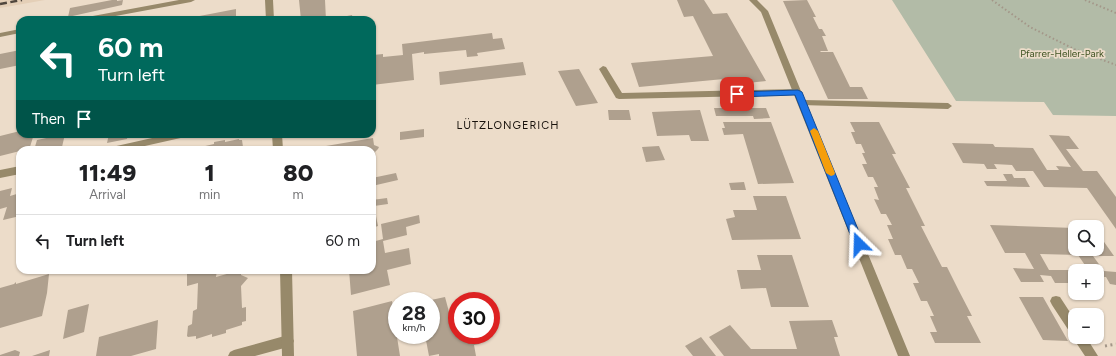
<!DOCTYPE html>
<html lang="en">
<head>
<meta charset="utf-8">
<style>
	body { margin:0; font-family:Figtree,sans-serif; background:#f2f2f2; color:#202124; height:100vh; display:flex; flex-direction:column; font-size:15px; white-space:nowrap }
	* { box-sizing:border-box; margin:0 }
	p { font-size:13px; color:#757577 }
	.icon { flex:none; width:22px; height:22px; fill:none; stroke:currentColor; stroke-width:2; stroke-linecap:round; stroke-linejoin:round }
	.map { position:relative; flex:1; overflow:hidden }
	.drawer { position:absolute; left:16px; top:146px; width:360px; height:128px; display:flex; flex-direction:column; background:#fff; border-radius:12px; box-shadow:0 1px 3px #0004 }
	.drawer>* { flex:none }
	.guide { position:absolute; left:16px; top:16px; width:360px; height:122px; border-radius:12px; box-shadow:0 1px 3px #0004; background:#00695c; color:#fff; overflow:hidden }
	.buttons { position:absolute; left:1068px; top:220px; display:grid; gap:8px }
	.buttons a { display:grid; place-items:center; width:36px; height:36px; border-radius:8px; background:#fff; box-shadow:0 1px 3px #0004; font-size:20px }
	.speed { position:absolute; left:388px; top:292px; display:flex; gap:8px; font-size:20px; font-weight:700; text-align:center }
	.speed>* { display:grid; place-content:center; width:52px; height:52px; border-radius:50%; background:#fff; box-shadow:0 1px 3px #0004; line-height:1 }
	.speed small { font-size:10px; font-weight:400 }
	.speed .limit { border:6px solid #d22; background:#fff; color:#111 }
	.pin { position:absolute; display:grid; place-items:center; width:34px; height:34px; color:#fff; margin:-17px; border-radius:8px; box-shadow:0 2px 6px #0006 }
	.me { position:absolute; width:44px; margin:-22px; rotate:338deg; stroke-linejoin:round; filter:drop-shadow(0 0 3px #0008) }
	.turn { display:flex; align-items:center; gap:14px; height:84px; padding:0 16px; font-size:18px }
	.turn .icon { width:52px; height:52px; stroke-width:2.5 }
	.turn b { display:block; font-size:28px; line-height:34px }
	.then { display:flex; align-items:center; height:38px; padding:0 16px; background:#0003; gap:8px; font-size:15px }
	.eta { display:flex; justify-content:space-evenly; align-items:center; height:68px; text-align:center }
	.eta b { font-size:24px; font-weight:800; line-height:28px }
	ul { padding:0; list-style:none }
	li { display:flex; align-items:center; gap:12px; height:52px; padding:0 16px; border-top:1px solid #e0e0e0 }
	li div { flex:1 }
	li b { display:block; font-size:15px }
	li em { font-style:normal }
	.map>svg:first-child { display:block }
</style>
</head>
<body>
<div class="map">
<svg width="1116" height="356" viewBox="0 0 1116 356">
	<rect width="100%" height="100%" fill="#ecdcc9"/>
	<path fill="#e4cfb7" d="M0,0H45L0,8Z"/>
	<path fill="#b2bba7" d="M892,0H1116V116L1053,115L1044,102L956,101Z"/>
	<path fill="#afa08e" d="M112,0H117V1L123,0L122,5L68,17L70,8Z
		M299,0H325L326,20H301Z
		M677,0H704L713,14L727,13L766,81L728,85L724,79L639,87L631,63L713,56L693,16L684,17Z
		M807,0L816,17H813L819,29H822L826,36H822L828,51H820L821,52H833L850,87H862L868,99H828L783,1Z
		M236,9V20H184V19Z
		M352,15L353,20H338L337,18Z
		M492,33L493,39L502,38L505,49L477,53L478,56L467,57L466,50L424,54V52L412,54L414,80L372,85V77L374,76L373,55L383,54V57L403,55L402,44Z
		M20,50V65L0,69V54Z
		M523,62L526,75L440,85L439,72Z
		M579,69L598,103L576,106L558,71Z
		M714,108H766L770,118L754,119L753,116H716Z
		M608,110H629L631,120H609Z
		M700,110L709,141H691L689,135L657,136L652,112Z
		M723,122H771L794,183L758,184L743,134L724,135L722,128H725Z
		M850,122H879L896,154H892L910,188H906L925,226H921L942,267H947L959,291L972,316H967L981,343H935L930,332H937L930,316H934L927,301H921L913,283H919L912,269H907L901,255H895L888,239H893L887,225H892L886,214H881L874,199L879,200L874,187H878L873,177H868L862,164H867L862,153H865L861,144H856L853,137L851,132H855Z
		M424,129V137L400,140V132Z
		M20,131V134H34L29,150H20V151L0,156V136Z
		M65,134L62,147L49,150H34L37,140Z
		M109,134H128L127,139L107,143Z
		M1049,135L1069,136L1079,149H1066L1083,171H1097L1116,197V229L1087,188L1044,187L1033,171H1016L1012,165L994,164L997,169H987L984,164L963,163L952,143L993,144L995,147L1033,148L1047,170H1059L1056,166L1071,167Z
		M373,138L374,145L379,147L378,149L375,152L376,165L372,166V150H326V146Z
		M239,139V140H242L243,147L239,148V150H197L201,147L214,144V142L225,140V142Z
		M659,146L665,160L646,162L642,147Z
		M396,173L398,180L372,186V178Z
		M1003,174H1012L1014,178H1025L1030,187L987,186L984,181H1007Z
		M744,182L746,190H731L729,183Z
		M12,188L10,196L20,193V216L3,220L7,207L0,209V191Z
		M753,196H786L801,239L732,240L726,219L735,217L733,210H757Z
		M387,198L388,204L374,206L378,226L372,228V200Z
		M419,215L420,223L406,227L407,235L383,241L385,253L409,248L411,264L387,270L390,285L351,295L349,270H372V242L383,239L381,224Z
		M990,225L1075,228V249H1097V232L1114,256H1093L1104,271L1116,272V285L1110,284L1106,277H1097V271H1089L1078,255L1040,254L1049,270H1075V283H1055L1051,276L1040,275L1044,282H1021L1013,268L1034,269L1025,253H1005Z
		M757,255H792L809,307H771L766,288L741,289L737,270H761Z
		M187,270H217L216,277L241,270V275L248,278L241,286L242,308L246,307V321L242,322V325L226,330V333L212,337V334L196,339V336L188,337L187,336L188,326L192,324L193,311L197,309L198,283L187,286Z
		M49,274L47,293L42,316L0,328V288L14,284L16,282V284Z
		M445,297L452,323L457,322V335H477L479,344L474,345L476,356H439V354L429,356L425,335H431V300Z
		M1019,297H1043L1068,341L1043,340Z
		M392,301L394,310L397,309V335H401L397,337L400,356H357L353,311Z
		M89,304L84,332L63,339L68,310Z
		M158,320L156,349L131,356H96L99,337Z
		M832,320L838,337H834L840,356H724L709,337L730,325L751,349H797L789,321Z
		M701,337L716,356H693L685,346Z
		M15,350L20,352L19,356H0V355Z
		M50,350L49,356H32Z"/>
	<g fill="none" stroke-linecap="round" stroke-linejoin="round">
		<path stroke="#a39688" stroke-width="2" stroke-dasharray="1.5 2.5" stroke-linecap="butt" d="M992,0L1030,27L1074,49L1116,65
			M1085,0L1116,13"/>
		<path stroke="#a39688" stroke-width="3" stroke-dasharray="2 3.5" stroke-linecap="butt" d="M1105,346L1116,344"/>
		<path fill="#97896a" fill-rule="evenodd" d="M603,66L606,67L622,93L798,89L802,92L798,95L619,99L616,98L599,69Z
			M803,100L948,103L952,106L948,109L800,105L799,103L800,101Z
			M1056,296L1060,297L1075,320V337H1086L1098,356H1085L1075,341L1074,335L1071,334L1052,305L1050,301L1052,297Z"/>
		<path fill="#97896a" fill-rule="evenodd" d="M179,0H195L191,2L94,20H78L82,18Z
			M749,0H757L768,11L910,356H898L761,12Z
			M20,29V33L0,37V33Z
			M170,134H190L185,137L127,150H107L112,147Z
			M20,166V174L0,178V170Z
			M288,335L292,337L294,341L292,345L288,347L255,356H228L230,352L234,350Z"/>
		<path fill="#97896a" fill-rule="evenodd" d="M265,0H273L274,20H266Z
			M272,134H282L283,150H273Z
			M280,270H292L294,356H282Z"/>
		<path stroke="#50473e" stroke-width="2.5" stroke-dasharray="7 3.5" stroke-linecap="butt" d="M0,4L22,0"/>
	</g>
	<path fill="#1a73e8" stroke="#114b97" d="M798,90L802,92L864,244L863,246H856L854,244L795,95L737,97L733,94L737,92Z"/>
	<path fill="#f59e0b" d="M814,128L818,131L835,173L834,175L831,176L826,173L810,131Z"/>
	<g text-anchor="middle" stroke-width="3.5" stroke-linejoin="round" paint-order="stroke">
		<g font-size="10" fill="#405424" stroke="#ecdcc9">
			<text x="1062" y="57">Pfarrer-Heller-Park</text>
		</g>
		<g font-size="11" letter-spacing="1" fill="#18120c" stroke="#ecdcc9">
			<text x="508" y="129">LÜTZLONGERICH</text>
		</g>
	</g>
</svg>
<div class="buttons">
<a><svg class="icon" aria-label="search" viewBox="0 0 24 24"><circle cx="10" cy="10" r="6"/><path d="M15 15l6 6"/></svg></a>
<a>+</a>
<a>−</a>
</div>
<div class="speed"><div>28<small>km/h</small></div><div class="limit">30</div></div>
<div class="pin" style="left:737px;top:94px;background:#d93025"><svg class="icon" aria-label="arrive" viewBox="0 0 24 24"><path d="M6 21V4h12l-3 4 3 4H6"/></svg></div>
<svg class="me" style="left:859px;top:244px" viewBox="-20 -20 40 40"><path d="M0-17L14 15 0 8-14 15z" fill="#1a73e8" stroke="#fff" stroke-width="4"/></svg>
<div class="guide">
<div class="turn"><svg class="icon" aria-label="left" viewBox="0 0 24 24"><path d="M17 20v-9H6M10 6l-5 5 5 5"/></svg><div><b>60 m</b>Turn left</div></div>
<div class="then">Then<svg class="icon" aria-label="arrive" viewBox="0 0 24 24"><path d="M6 21V4h12l-3 4 3 4H6"/></svg></div>
</div>
<section class="drawer">
<div class="eta">
<div><b>11:49</b><p>Arrival</p></div>
<div><b>1</b><p>min</p></div>
<div><b>80</b><p>m</p></div>
</div>
<ul>
<li><svg class="icon" aria-label="left" viewBox="0 0 24 24"><path d="M17 20v-9H6M10 6l-5 5 5 5"/></svg><div><b>Turn left</b></div><em>60 m</em></li>
</ul>
</section>
</div>
</body>
</html>
